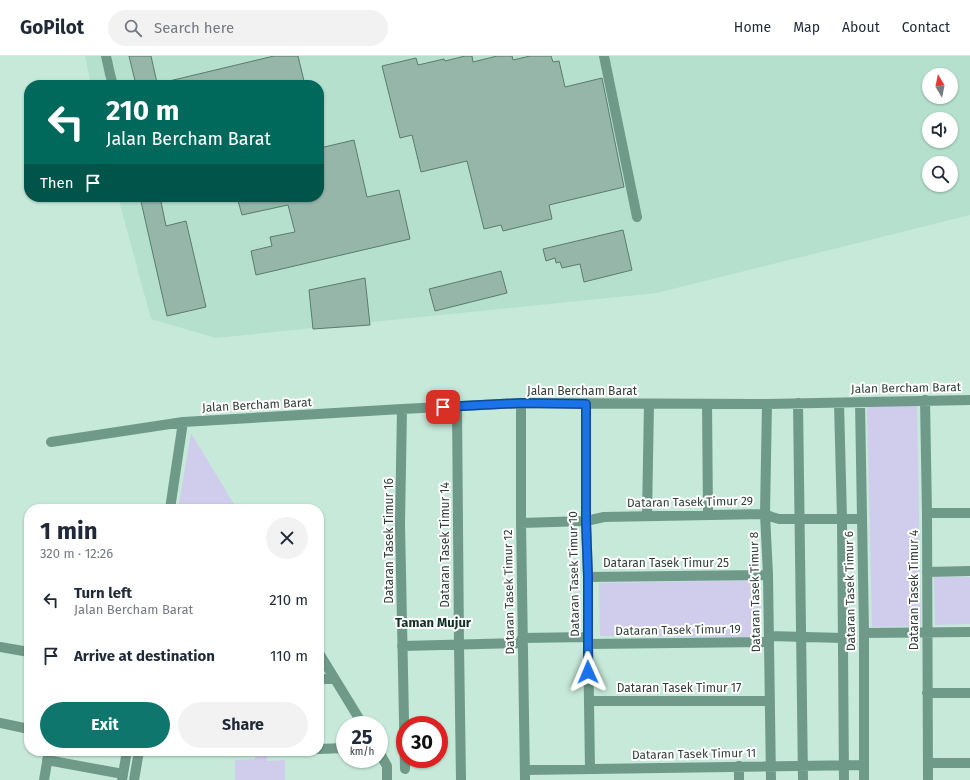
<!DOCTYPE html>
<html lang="en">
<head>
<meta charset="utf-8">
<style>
	body { margin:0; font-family:"Fira Sans",sans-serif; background:#f2f2f3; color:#1f2937; height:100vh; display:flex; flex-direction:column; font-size:15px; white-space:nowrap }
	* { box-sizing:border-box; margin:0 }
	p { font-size:13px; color:#747a83 }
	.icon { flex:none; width:22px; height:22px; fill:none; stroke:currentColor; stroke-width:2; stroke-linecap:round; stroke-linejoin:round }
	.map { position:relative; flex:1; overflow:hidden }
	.drawer { position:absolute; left:24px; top:448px; width:300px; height:252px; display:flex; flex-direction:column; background:#fff; border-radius:16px; box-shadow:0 1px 3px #0004 }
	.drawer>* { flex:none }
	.top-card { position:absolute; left:24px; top:24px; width:300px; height:122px; border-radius:16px; box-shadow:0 1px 3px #0004; background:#00695c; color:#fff; overflow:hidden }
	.needle { width:26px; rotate:350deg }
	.controls { position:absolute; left:922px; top:12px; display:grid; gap:8px }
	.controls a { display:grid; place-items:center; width:36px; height:36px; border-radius:50%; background:#fff; box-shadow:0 1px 3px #0004; font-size:20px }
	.speed { position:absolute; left:336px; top:660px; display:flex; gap:8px; font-size:20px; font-weight:700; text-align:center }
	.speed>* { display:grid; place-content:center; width:52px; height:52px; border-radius:50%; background:#fff; box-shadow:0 1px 3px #0004; line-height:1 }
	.speed small { font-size:10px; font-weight:400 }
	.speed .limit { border:6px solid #d22; background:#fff; color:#111 }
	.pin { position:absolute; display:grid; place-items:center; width:34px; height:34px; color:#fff; margin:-17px; border-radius:8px; box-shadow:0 2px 6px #0006 }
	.me { position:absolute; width:44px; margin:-22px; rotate:359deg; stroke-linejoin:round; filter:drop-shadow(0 0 3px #0008) }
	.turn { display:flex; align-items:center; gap:14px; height:84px; padding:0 16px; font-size:18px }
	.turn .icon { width:52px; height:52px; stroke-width:2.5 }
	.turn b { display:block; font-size:28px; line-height:34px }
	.then { display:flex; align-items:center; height:38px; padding:0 16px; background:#0003; gap:8px; font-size:15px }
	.round { display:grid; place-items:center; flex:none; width:42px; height:42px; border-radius:21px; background:#f2f2f3 }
	.head { display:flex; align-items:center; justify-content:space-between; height:68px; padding:0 16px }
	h1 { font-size:24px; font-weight:700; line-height:30px }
	.action { display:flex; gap:8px; margin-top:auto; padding:8px 16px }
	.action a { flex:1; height:46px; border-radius:24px; background:#0f766e; color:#fff; font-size:16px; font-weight:700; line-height:46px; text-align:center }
	.action a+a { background:#f2f2f3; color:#1f2937 }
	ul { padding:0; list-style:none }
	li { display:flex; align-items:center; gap:12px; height:56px; padding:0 16px }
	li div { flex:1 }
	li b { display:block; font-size:15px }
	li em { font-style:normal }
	header { display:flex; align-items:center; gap:24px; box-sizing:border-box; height:56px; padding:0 20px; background:#fff; border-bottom:1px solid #e0e1e3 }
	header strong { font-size:19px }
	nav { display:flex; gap:22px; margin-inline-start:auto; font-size:14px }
	.search { width:280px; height:36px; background:#f2f2f3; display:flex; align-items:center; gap:10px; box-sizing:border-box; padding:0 14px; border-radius:22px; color:#747a83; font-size:15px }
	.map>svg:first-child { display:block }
</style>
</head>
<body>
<header>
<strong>GoPilot</strong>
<div class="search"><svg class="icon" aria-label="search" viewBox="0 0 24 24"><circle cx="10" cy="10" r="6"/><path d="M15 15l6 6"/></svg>Search here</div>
<nav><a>Home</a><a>Map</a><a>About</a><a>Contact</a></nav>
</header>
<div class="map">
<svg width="970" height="724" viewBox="0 0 970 724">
	<rect width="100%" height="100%" fill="#c6e9da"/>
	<path fill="#b5e0ce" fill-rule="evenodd" d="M85,0H970V159L657,237L216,282L151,263L118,141H319V29H91ZM929,19H951V41H929ZM929,63H951V85H929ZM929,107H951V129H929Z"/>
	<path fill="#d0cdec" d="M917,349L921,570L872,571L867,351Z
		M191,377L237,453H178Z
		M934,521H970V568L935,569Z
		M760,524L759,581L600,580L599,527Z
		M255,695H267V705L285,704V724H235V704L255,703Z"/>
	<path fill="#95b6a8" stroke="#5b7b6d" d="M129,0H151L157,27L150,29H136Z
		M274,0H298L305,29H165V26Z
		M465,0H472L473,6L497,0H512L513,4L530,0H551L553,6L559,5L565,31L602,22L624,131L549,149L552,163L503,175L501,169L484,173L467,105L421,116L412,79L400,82L382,10L416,2L418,9L444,3L445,5Z
		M354,84L367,141L399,134L410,183L256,219L251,195L272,190L270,181L295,176L288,149L242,159L237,141H319V98L322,97L320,92Z
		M140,141H160L166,170L186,165L206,251L167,260Z
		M623,174L632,214L584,226L580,208L562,212L560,206L556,207L555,202L546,205L543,193Z
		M501,215L507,237L435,255L429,233Z
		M365,222L370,269L313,273L309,234Z"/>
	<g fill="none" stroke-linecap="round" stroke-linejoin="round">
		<path stroke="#6f9a89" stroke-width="10" d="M106,0L110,18L113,29
			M604,0L637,161
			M925,344L927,457L928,724
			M860,346L864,577V724
			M521,347V467L525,724
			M798,347L803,724
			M839,347L842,463L844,724
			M586,348V465L588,521V581L590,713
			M707,348L708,459
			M767,348L765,458L768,519L771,724
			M457,351L459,588L461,724
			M402,353L400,468L405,713
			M51,386L183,366L402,353L521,347L767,348L970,344
			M170,453L183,366
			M927,457H970
			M647,460L649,348
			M521,467L586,465L604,461L765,458L772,461L779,463H862
			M927,516L970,515
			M588,521L768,519
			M864,577L970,576
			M769,580L843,582
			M522,582L588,581
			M588,588L769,586
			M402,590L522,587
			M0,591L29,596
			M319,597L363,669
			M319,623H335
			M927,637H970
			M589,645H770
			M0,667L29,673
			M319,693L345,692
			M379,696L387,710V724
			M47,704L123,718
			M928,707H970
			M739,710V724
			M525,714L864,709
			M44,724L49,695
			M122,724L127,695
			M134,724L139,695"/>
	</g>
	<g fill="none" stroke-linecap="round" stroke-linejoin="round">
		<defs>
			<path id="route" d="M443,351L521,347L586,348V465L588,521V616"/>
		</defs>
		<use href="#route" stroke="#114b97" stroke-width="10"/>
		<use href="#route" stroke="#1a73e8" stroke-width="7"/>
	</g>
	<g text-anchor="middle" stroke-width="4" stroke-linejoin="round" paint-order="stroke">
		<g font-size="12" fill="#303e38" stroke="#fff">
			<text transform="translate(906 332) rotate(-1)" y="4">Jalan Bercham Barat</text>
			<text x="582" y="339">Jalan Bercham Barat</text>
			<text transform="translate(257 349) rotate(-3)" y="4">Jalan Bercham Barat</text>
			<text transform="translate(690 446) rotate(-1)" y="4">Dataran Tasek Timur 29</text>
			<text transform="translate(389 485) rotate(-90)" y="4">Dataran Tasek Timur 16</text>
			<text transform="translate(445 489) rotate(-90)" y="4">Dataran Tasek Timur 14</text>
			<text x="666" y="511">Dataran Tasek Timur 25</text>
			<text transform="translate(574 518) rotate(-91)" y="4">Dataran Tasek Timur 10</text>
			<text transform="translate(914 534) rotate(-90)" y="4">Dataran Tasek Timur 4</text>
			<text transform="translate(850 535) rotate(-91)" y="4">Dataran Tasek Timur 6</text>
			<text transform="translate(509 536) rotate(-91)" y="4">Dataran Tasek Timur 12</text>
			<text transform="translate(755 536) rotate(-91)" y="4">Dataran Tasek Timur 8</text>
			<text transform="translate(678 574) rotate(-1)" y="4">Dataran Tasek Timur 19</text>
			<text x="679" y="636">Dataran Tasek Timur 17</text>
			<text transform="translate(694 698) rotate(-1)" y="4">Dataran Tasek Timur 11</text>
		</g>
		<g font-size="13" font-weight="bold" fill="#133126" stroke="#fff">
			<text x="433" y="571">Taman Mujur</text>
		</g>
	</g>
</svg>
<div class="controls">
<a><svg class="needle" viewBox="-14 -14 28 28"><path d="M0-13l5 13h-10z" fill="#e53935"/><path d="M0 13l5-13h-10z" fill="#747a83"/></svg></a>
<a><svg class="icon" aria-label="sound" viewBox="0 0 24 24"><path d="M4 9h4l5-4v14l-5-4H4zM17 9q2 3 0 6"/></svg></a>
<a><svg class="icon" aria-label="search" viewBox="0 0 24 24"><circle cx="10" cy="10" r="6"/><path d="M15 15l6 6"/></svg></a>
</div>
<div class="speed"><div>25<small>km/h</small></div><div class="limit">30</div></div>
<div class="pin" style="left:443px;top:351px;background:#d93025"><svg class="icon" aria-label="arrive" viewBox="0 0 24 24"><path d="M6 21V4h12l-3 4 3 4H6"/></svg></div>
<svg class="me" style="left:588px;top:616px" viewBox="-20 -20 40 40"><path d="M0-17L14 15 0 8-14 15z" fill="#1a73e8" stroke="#fff" stroke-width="4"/></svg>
<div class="top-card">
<div class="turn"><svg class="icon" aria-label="left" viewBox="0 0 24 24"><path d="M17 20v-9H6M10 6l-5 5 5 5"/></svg><div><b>210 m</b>Jalan Bercham Barat</div></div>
<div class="then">Then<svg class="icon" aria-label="arrive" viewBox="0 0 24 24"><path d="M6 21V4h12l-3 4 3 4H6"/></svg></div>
</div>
<section class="drawer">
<div class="head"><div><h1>1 min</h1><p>320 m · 12:26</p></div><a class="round"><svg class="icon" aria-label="close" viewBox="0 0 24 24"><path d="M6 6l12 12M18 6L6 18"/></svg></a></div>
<ul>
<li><svg class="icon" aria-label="left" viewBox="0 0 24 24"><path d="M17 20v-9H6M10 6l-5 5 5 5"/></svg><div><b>Turn left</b><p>Jalan Bercham Barat</p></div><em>210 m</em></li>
<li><svg class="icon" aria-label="arrive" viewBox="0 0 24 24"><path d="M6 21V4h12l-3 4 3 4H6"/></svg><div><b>Arrive at destination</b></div><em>110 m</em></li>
</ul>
<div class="action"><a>Exit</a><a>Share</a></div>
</section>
</div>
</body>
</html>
